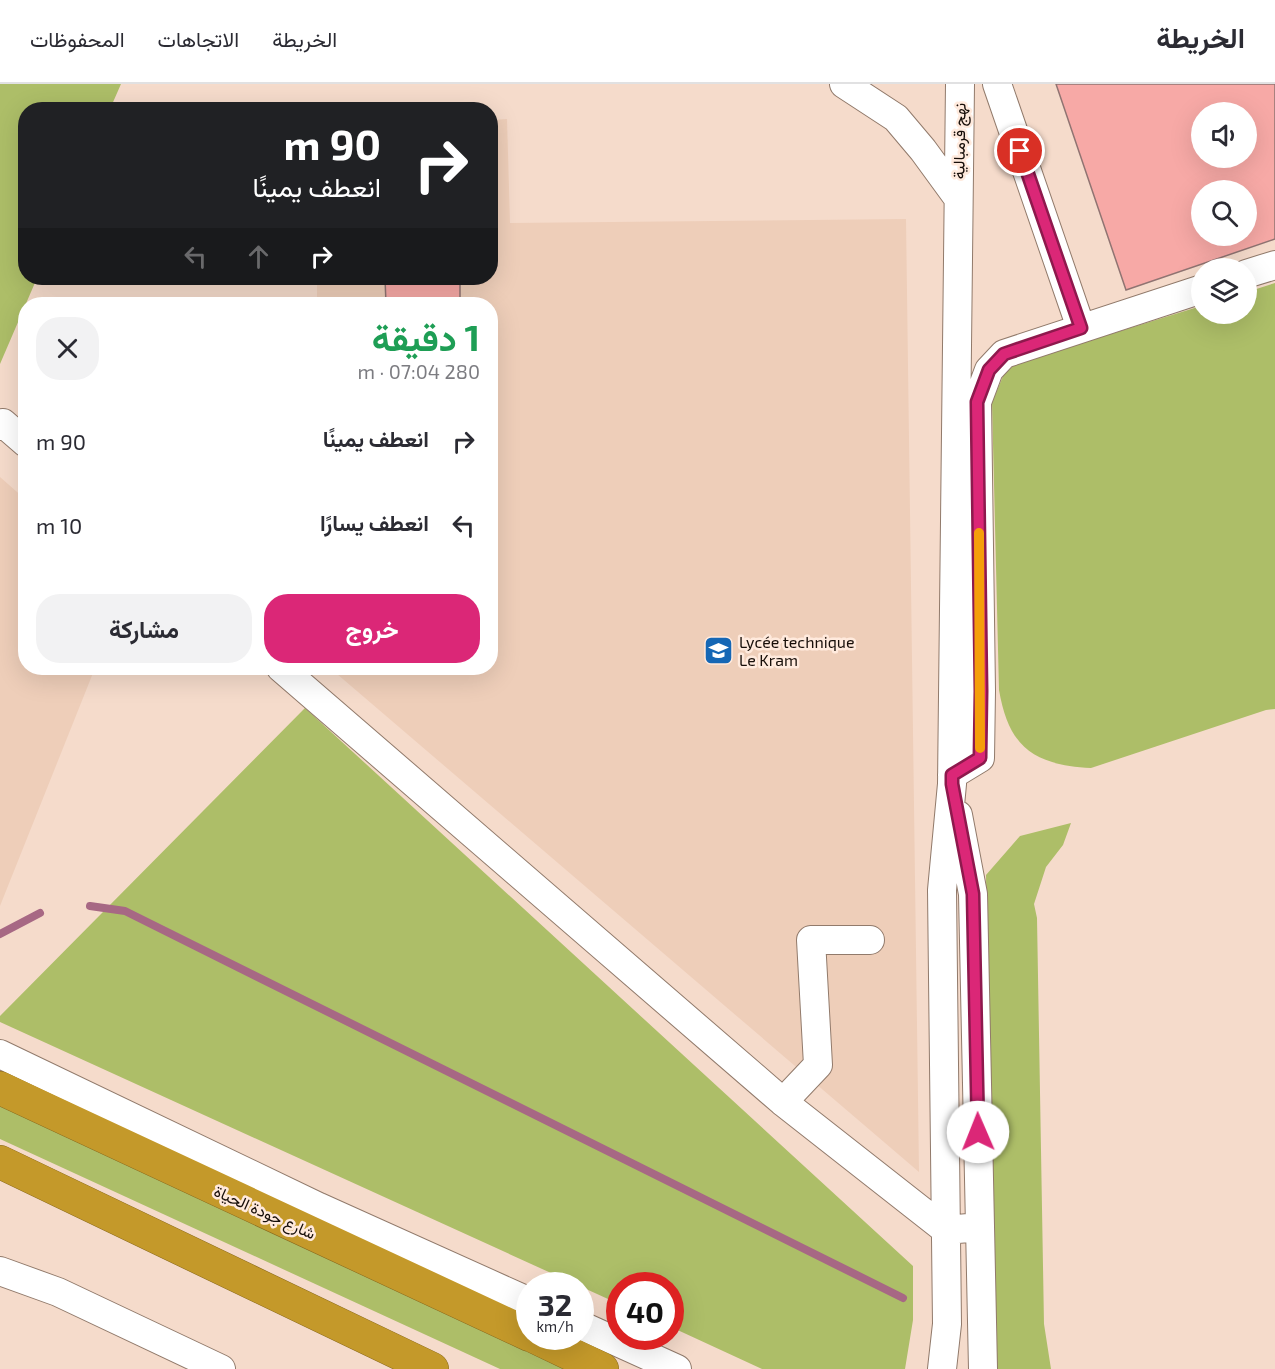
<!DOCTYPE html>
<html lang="ar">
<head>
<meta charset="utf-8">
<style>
	body { margin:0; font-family:"Exo 2",Vazirmatn,sans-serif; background:#f2f2f3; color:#2b2b33; direction:rtl; height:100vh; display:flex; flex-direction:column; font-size:22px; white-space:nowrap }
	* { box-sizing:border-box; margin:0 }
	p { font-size:20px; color:#7c7c81 }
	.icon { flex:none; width:33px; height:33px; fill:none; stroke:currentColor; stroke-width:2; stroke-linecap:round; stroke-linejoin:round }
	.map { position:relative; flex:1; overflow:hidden; direction:ltr }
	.panel { position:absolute; left:18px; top:213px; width:480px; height:378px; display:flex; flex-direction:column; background:#fff; border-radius:24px; box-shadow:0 6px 24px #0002; direction:rtl }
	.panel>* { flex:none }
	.hud { position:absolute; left:18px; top:18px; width:480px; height:183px; border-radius:24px; box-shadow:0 6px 24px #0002; direction:rtl; background:#202124; color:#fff; overflow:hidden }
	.fabs { position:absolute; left:1191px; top:18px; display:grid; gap:12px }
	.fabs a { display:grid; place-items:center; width:66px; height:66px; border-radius:50%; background:#fff; box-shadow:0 6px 24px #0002; font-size:30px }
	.speed { position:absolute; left:516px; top:1188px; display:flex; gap:12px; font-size:30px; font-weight:700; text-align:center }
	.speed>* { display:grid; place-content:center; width:78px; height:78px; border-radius:50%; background:#fff; box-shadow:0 6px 24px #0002; line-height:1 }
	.speed small { font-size:15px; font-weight:400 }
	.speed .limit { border:9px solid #d22; background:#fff; color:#111 }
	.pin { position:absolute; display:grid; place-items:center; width:51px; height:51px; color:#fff; margin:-26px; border:3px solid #fff; border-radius:50%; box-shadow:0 2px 6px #0007 }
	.me { position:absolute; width:66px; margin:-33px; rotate:359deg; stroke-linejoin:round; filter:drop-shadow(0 0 4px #0008) }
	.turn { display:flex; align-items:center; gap:21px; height:126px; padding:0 18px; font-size:27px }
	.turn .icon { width:78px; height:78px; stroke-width:2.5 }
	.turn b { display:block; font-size:42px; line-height:51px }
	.lanes { display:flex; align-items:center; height:57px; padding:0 18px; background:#0003; justify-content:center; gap:30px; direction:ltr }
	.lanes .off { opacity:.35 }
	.round { display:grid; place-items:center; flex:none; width:63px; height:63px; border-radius:24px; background:#f2f2f3 }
	.head { display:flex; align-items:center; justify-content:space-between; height:102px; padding:0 18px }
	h1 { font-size:36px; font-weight:700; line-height:45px; color:#1e9e55 }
	.button { display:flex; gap:12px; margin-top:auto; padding:12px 18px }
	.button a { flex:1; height:69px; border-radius:24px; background:#db2777; color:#fff; font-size:24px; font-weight:700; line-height:69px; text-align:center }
	.button a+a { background:#f2f2f3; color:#2b2b33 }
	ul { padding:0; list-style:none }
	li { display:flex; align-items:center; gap:18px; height:84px; padding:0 18px }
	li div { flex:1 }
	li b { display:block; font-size:22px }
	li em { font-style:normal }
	header { display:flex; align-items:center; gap:36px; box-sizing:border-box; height:84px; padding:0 30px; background:#fff; border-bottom:2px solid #e1e1e2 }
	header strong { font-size:28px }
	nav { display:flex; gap:33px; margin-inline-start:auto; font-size:21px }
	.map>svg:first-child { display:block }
</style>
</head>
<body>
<header>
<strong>الخريطة</strong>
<nav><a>الخريطة</a><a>الاتجاهات</a><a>المحفوظات</a></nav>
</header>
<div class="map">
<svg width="1275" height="1285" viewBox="0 0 1275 1285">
	<rect width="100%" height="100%" fill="#f5dbcb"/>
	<path fill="#eeceb9" d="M507,35L510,139L906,135L919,1088L330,584H490V220H317V194H490L491,36Z
		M0,393L25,415L26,584H95L0,822Z"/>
	<path fill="#adbe68" d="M0,0H121L110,25L26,26V194H37L0,280Z
		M1275,199V625L1266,626L1091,684C1034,681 1009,664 999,606L992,318L1004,290L1017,279L1201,222L1202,230H1246L1247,208Z
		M305,624L913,1182V1236L905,1285H762L671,1243L670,1202H620L619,1220L0,938V932Z
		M1071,739L1063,761L1046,783L1034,820L1037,834L1044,1240L1051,1285H993L986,791L1020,752Z
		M0,1013L598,1285H500L0,1055Z"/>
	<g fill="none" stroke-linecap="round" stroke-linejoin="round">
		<path stroke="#a76884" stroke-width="8" d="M90,822L125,827L903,1214
			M0,850L40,829"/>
	</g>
	<path fill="#f7a9a6" stroke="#907472" stroke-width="1.5" fill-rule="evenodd" d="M1056,0H1275V155L1126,206ZM1202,28H1246V74H1202ZM1202,106H1246V152H1202Z
		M385,194H460V220H386Z"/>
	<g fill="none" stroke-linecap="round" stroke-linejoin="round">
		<defs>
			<path id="minor" d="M844,0L896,34L923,66L958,114
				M997,0L1081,244
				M1246,190L1275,181
				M0,342L3,339L26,359
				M281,584L783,1018L946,1146L980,1143
				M952,691L980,674L981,607L977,318L989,286L1004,270L1202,205
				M958,731L973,810L983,1285
				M0,970L319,1123L530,1218
				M783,1018L818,981L811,856H870
				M0,1187L58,1208L221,1285
				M580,1241L677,1285
				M942,1285L947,1240L942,806L952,700L960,0"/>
			<path id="highway" d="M0,1004L530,1251
				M0,1078L432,1285
				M533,1252L602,1285"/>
		</defs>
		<use href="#minor" stroke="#917a6b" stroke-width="30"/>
		<use href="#highway" stroke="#87681e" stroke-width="34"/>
		<use href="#minor" stroke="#fff" stroke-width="28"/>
		<use href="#highway" stroke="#c4992a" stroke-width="33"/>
	</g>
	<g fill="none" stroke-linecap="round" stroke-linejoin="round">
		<defs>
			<path id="route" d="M978,1048L973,810L952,700V691L980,674L981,607L977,318L989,286L1004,270L1081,244L1020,67"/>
		</defs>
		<use href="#route" stroke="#8e194d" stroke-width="15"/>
		<use href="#route" stroke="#db2777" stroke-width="10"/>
		<path stroke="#f59e0b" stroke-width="10" d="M979,449L980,664"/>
	</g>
	<defs>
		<symbol id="school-square" viewBox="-11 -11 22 22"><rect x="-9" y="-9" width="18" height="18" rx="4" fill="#1567b5" stroke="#ffeadd"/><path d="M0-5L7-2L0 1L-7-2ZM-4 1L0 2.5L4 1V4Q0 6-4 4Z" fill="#fff"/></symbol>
	</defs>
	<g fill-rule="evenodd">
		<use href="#school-square" x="702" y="550" width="33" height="33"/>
	</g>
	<g text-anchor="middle" stroke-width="5" stroke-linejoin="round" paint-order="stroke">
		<g font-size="16" fill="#170e09" stroke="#ffeadd">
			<text transform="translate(959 57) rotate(-89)" y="6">نهج قرمبالية</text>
			<text transform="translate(265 1128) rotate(24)" y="6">شارع جودة الحياة</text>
		</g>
		<g font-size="16" fill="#170e09" stroke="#ffeadd" text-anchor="start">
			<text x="739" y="564">Lycée technique<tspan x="739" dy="18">Le Kram</tspan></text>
		</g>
	</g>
</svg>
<div class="fabs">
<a><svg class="icon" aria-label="sound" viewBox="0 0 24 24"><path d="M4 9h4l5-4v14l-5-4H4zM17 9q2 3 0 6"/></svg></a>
<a><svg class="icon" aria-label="search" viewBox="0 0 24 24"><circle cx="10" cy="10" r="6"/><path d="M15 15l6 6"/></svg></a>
<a><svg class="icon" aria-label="layers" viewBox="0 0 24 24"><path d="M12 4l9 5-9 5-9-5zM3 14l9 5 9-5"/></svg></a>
</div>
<div class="speed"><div>32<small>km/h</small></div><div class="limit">40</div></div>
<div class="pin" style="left:1020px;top:67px;background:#d93025"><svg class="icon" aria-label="arrive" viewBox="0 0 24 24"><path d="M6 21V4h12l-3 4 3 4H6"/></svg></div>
<svg class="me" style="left:978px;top:1048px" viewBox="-20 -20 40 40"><circle r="19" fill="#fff"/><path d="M0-13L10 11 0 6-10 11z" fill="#db2777"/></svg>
<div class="hud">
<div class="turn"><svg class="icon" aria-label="right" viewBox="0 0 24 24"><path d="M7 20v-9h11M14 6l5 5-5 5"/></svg><div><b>90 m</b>انعطف يمينًا</div></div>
<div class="lanes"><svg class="icon off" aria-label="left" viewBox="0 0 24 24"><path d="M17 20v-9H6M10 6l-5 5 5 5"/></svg><svg class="icon off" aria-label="ahead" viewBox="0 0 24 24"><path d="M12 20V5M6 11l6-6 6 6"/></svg><svg class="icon" aria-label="right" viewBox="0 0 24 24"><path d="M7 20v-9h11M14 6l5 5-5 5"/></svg></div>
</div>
<section class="panel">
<div class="head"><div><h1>1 دقيقة</h1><p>280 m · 07:04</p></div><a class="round"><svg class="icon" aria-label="close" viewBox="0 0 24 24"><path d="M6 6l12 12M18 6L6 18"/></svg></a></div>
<ul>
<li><svg class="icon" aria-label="right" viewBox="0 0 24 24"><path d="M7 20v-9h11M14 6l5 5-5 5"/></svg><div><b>انعطف يمينًا</b></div><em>90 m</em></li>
<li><svg class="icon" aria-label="left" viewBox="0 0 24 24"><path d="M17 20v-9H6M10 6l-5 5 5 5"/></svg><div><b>انعطف يسارًا</b></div><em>10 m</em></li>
</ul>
<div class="button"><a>خروج</a><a>مشاركة</a></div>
</section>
</div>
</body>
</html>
